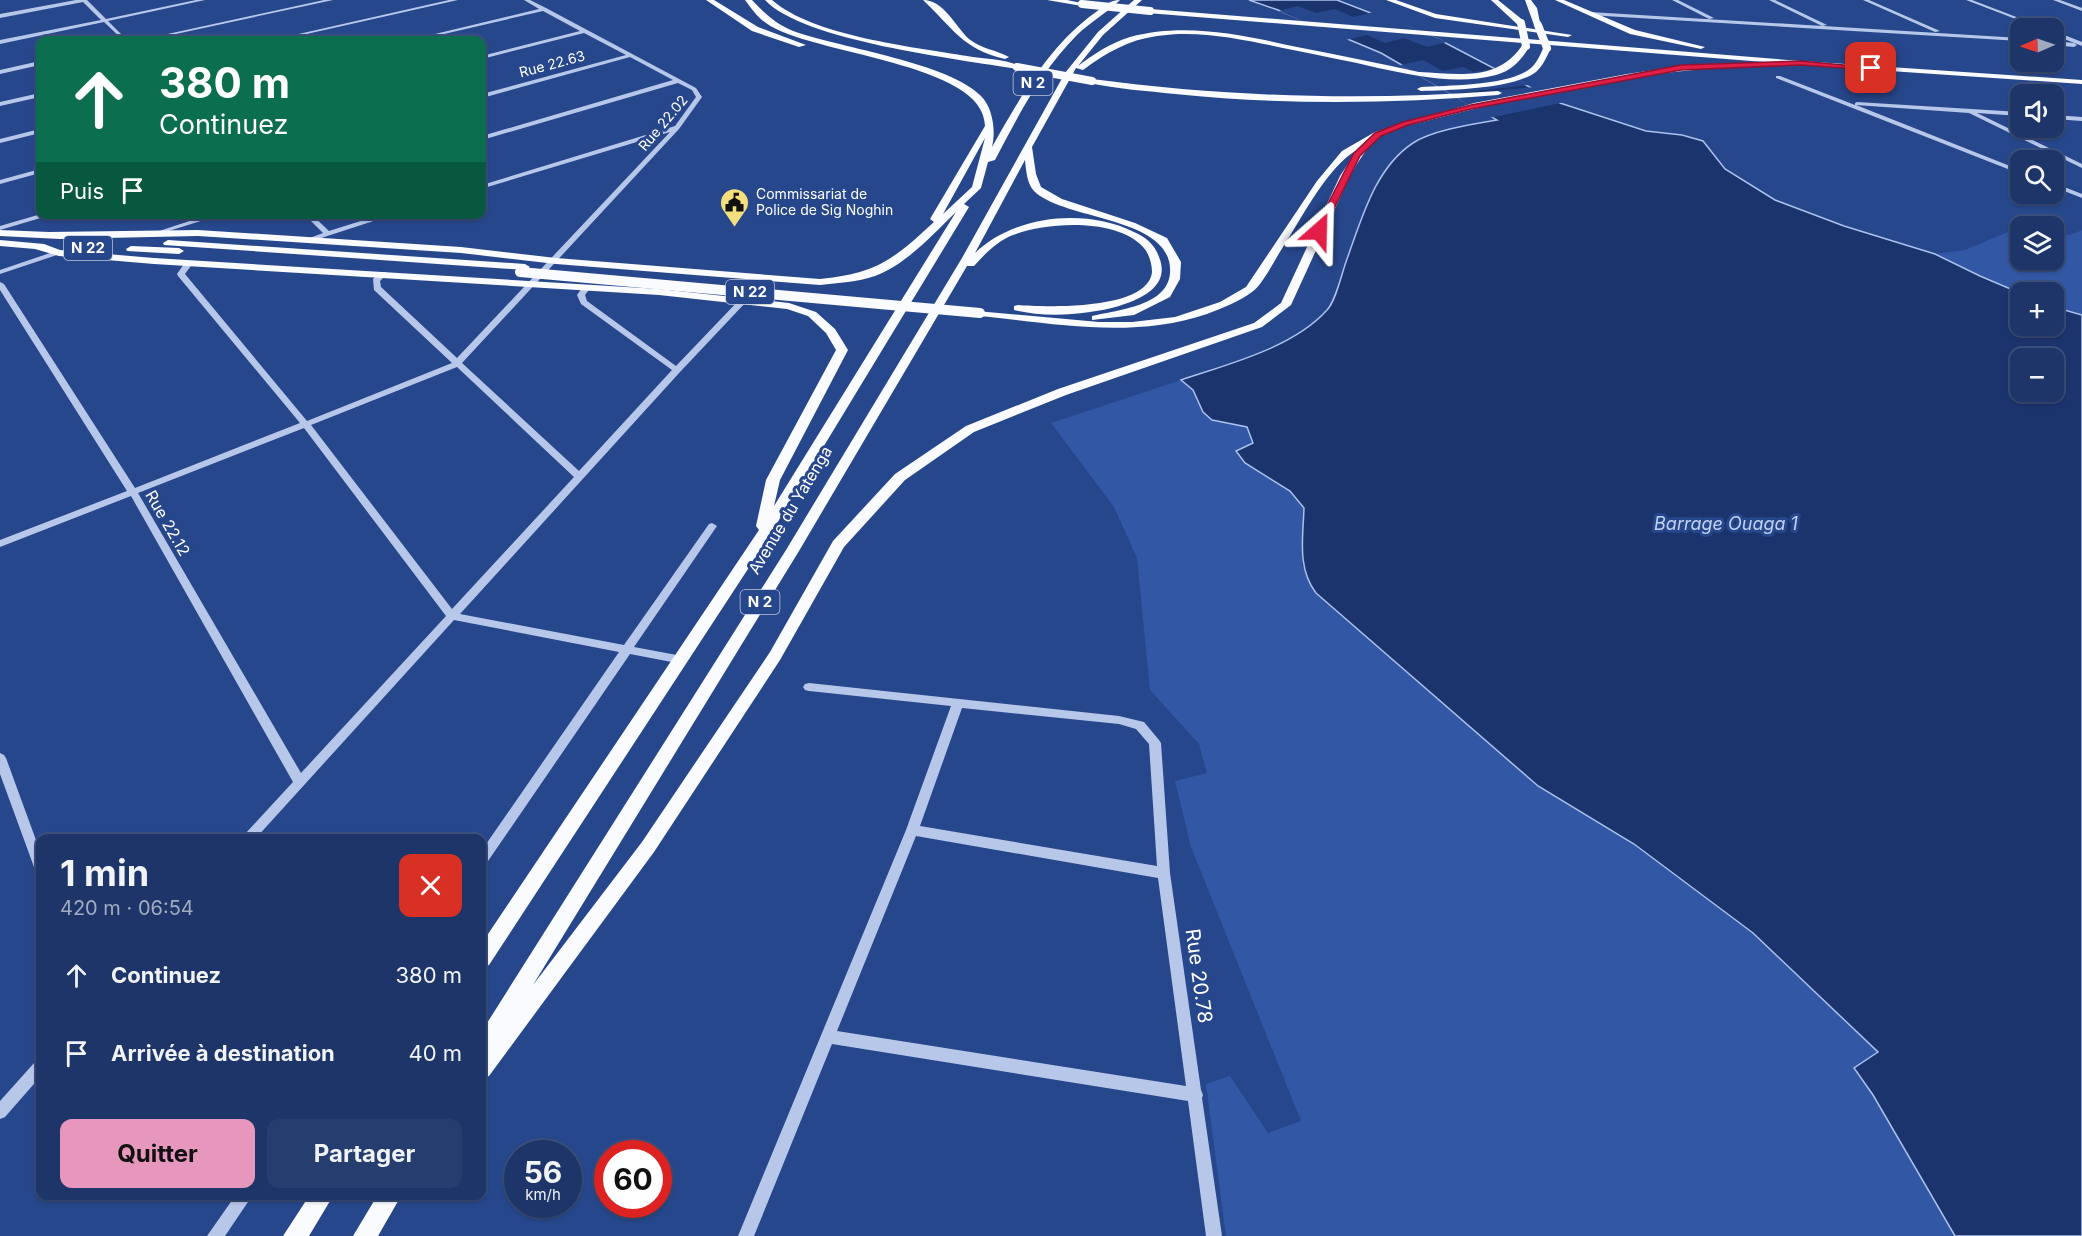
<!DOCTYPE html>
<html lang="fr">
<head>
<meta charset="utf-8">
<style>
	body { margin:0; font-family:Inter,sans-serif; background:#253d6f; color:#f1f3f6; height:100vh; display:flex; flex-direction:column; font-size:22px; white-space:nowrap }
	* { box-sizing:border-box; margin:0 }
	p { font-size:20px; color:#a0abc0 }
	.icon { flex:none; width:33px; height:33px; fill:none; stroke:currentColor; stroke-width:2; stroke-linecap:round; stroke-linejoin:round }
	.map { position:relative; flex:1; overflow:hidden }
	.sheet { position:absolute; left:36px; top:834px; width:450px; height:366px; display:flex; flex-direction:column; background:#1d3569; border-radius:12px; box-shadow:0 2px 4px #0004,0 0 0 2px #3b507d }
	.sheet>* { flex:none }
	.guide { position:absolute; left:36px; top:36px; width:450px; height:183px; border-radius:12px; box-shadow:0 2px 4px #0004,0 0 0 2px #3b507d; background:#0b6e4f; color:#fff; overflow:hidden }
	.needle { width:39px; rotate:268deg }
	.fabs { position:absolute; left:2010px; top:18px; display:grid; gap:12px }
	.fabs a { display:grid; place-items:center; width:54px; height:54px; border-radius:12px; background:#1d3569; box-shadow:0 2px 4px #0004,0 0 0 2px #3b507d; font-size:30px }
	.speed { position:absolute; left:504px; top:1140px; display:flex; gap:12px; font-size:30px; font-weight:700; text-align:center }
	.speed>* { display:grid; place-content:center; width:78px; height:78px; border-radius:50%; background:#1d3569; box-shadow:0 2px 4px #0004,0 0 0 2px #3b507d; line-height:1 }
	.speed small { font-size:15px; font-weight:400 }
	.speed .limit { border:9px solid #d22; background:#fff; color:#111 }
	.pin { position:absolute; display:grid; place-items:center; width:51px; height:51px; color:#fff; margin:-26px; border-radius:12px; box-shadow:0 3px 9px #0006 }
	.me { position:absolute; width:66px; margin:-33px; rotate:25deg; stroke-linejoin:round; filter:drop-shadow(0 0 4px #0008) }
	.turn { display:flex; align-items:center; gap:21px; height:126px; padding:0 24px; font-size:27px }
	.turn .icon { width:78px; height:78px; stroke-width:2.5 }
	.turn b { display:block; font-size:42px; line-height:51px }
	.then { display:flex; align-items:center; height:57px; padding:0 24px; background:#0003; gap:12px; font-size:22px }
	.round { display:grid; place-items:center; flex:none; width:63px; height:63px; border-radius:12px; background:#253d6f }
	.headline { display:flex; align-items:center; justify-content:space-between; height:102px; padding:0 24px }
	h1 { font-size:36px; font-weight:700; line-height:45px }
	.action { display:flex; gap:12px; margin-top:auto; padding:12px 24px }
	.action a { flex:1; height:69px; border-radius:12px; background:#e797bd; color:#111; font-size:24px; font-weight:700; line-height:69px; text-align:center }
	.action a+a { background:#253d6f; color:#f1f3f6 }
	ul { padding:0; list-style:none }
	li { display:flex; align-items:center; gap:18px; height:78px; padding:0 24px }
	li div { flex:1 }
	li b { display:block; font-size:22px }
	li em { font-style:normal }
	.map>svg:first-child { display:block }
</style>
</head>
<body>
<div class="map">
<svg width="2082" height="1236" viewBox="0 0 2082 1236">
	<rect width="100%" height="100%" fill="#27478c"/>
	<path fill="#3257a4" d="M2015,229H2020V260H2054V233L2070,235L2082,230V315L2054,307V292L2020,293L1980,276L1935,254L1965,250Z
		M1181,380L1193,390L1203,412L1212,420L1247,427L1253,443L1237,451L1245,463L1290,491L1304,508L1302,566L1456,714L1538,786L1634,844L1753,933L1878,1052L1854,1069L1873,1095L1955,1236H1226L1206,1084L1230,1076L1268,1133L1301,1121L1191,847L1175,781L1207,773L1199,744L1150,690L1137,558L1114,507L1051,423Z"/>
	<path fill="#1c346d" stroke="#abc1eb" stroke-width="1.5" fill-rule="evenodd" d="M1249,0H1337L1376,15L1438,39L1560,103L1646,131L1682,135L1703,141L1725,169L1775,200L1844,226L1935,254L1980,276L2020,293V326H2054V307L2082,315V1236H1955L1873,1095L1854,1068L1878,1052L1753,933L1634,844L1538,786L1316,593C1297,568 1303,538 1304,508L1290,491L1245,463L1236,451L1253,443L1247,427L1212,420L1203,412L1193,390L1181,380C1228,364 1293,348 1327,310C1336,301 1342,272 1347,259C1362,218 1375,168 1413,143C1432,130 1474,124 1497,120L1381,53L1278,10ZM2020,358H2054V392H2020Z"/>
	<path fill="#27478c" d="M1298,6L1316,13L1335,9L1353,17L1373,12L1447,42L1427,47L1404,38L1385,43L1367,35L1346,40L1279,11Z
		M1423,60L1443,71L1463,67L1474,72L1497,68L1528,85L1451,94L1400,65Z
		M1534,87L1565,102L1489,118L1453,95Z"/>
	<g fill="none" stroke-linecap="round" stroke-linejoin="round">
		<path fill="#b7c7ea" fill-rule="evenodd" d="M76,0H87L106,19L196,0H205L108,21L127,40H123L104,22L0,44V40L101,20L83,2L0,18V14Z
			M324,0H333L148,40H140Z
			M449,0H458L280,40H272Z
			M524,0H530L546,8L696,88L702,97L679,129L462,363L579,471L672,370L581,304L577,295L584,285L591,287L585,295L587,301L676,366L740,299L747,301L680,372L460,614L624,645L709,524L712,523L717,526L634,647L682,656L686,657L687,660L686,663L682,664L630,654L486,864L482,865V850L619,652L454,620L256,838H243L245,834L293,782L131,496L0,547V540L127,491L0,290V282L4,284L135,488L300,423L178,276L177,274L186,261L193,263L185,274L307,421L452,363L374,290L373,279L380,272H386L387,274L380,281L381,287L457,358L670,132L484,188L482,189V185L675,126L696,97L692,90L678,83L482,140V136L673,80L630,57L482,98V94L626,55L584,33L482,59V56L580,31L543,11L418,40H410L539,9ZM457,367L574,477L452,609L311,425ZM304,428L446,616L301,773L138,493Z
			M1672,0H1678L1714,18L1709,19Z
			M1769,0H1775L1827,25L1822,26Z
			M1863,0H1869L1940,31L1935,32Z
			M1966,0H1972L2045,28H2039Z
			M2053,0H2060L2082,8V11Z
			M1590,12L2020,38V41L1588,15Z
			M2054,31L2082,42V46L2054,35Z
			M2054,41L2074,43L2077,45L2074,47L2054,45Z
			M40,61V65L0,74V70Z
			M1776,76H1780L1855,105V103L1857,102L2020,112V116L1977,113L2082,164V168L1969,113L1856,105L2020,170V174L2018,173L1776,78Z
			M40,93V97L0,106V102Z
			M2054,115L2082,117V121L2054,119Z
			M40,129V133L0,143V139Z
			M40,169V173L0,184V180Z
			M2054,183L2082,194V198L2054,187Z
			M41,214H54L0,230V226Z
			M211,214H223L156,235L150,234Z
			M304,214H311L329,231L383,214H395L309,242L307,241V239L323,233Z
			M56,251L63,253L0,274V270Z
			M809,683L1119,716L1144,722L1159,740L1161,743L1170,873L1201,1090L1203,1095L1202,1098L1222,1236H1206L1188,1101L832,1044L754,1236H738L906,830L951,706L809,691L805,690L803,687L805,684ZM962,708L1119,724L1136,729L1149,744L1157,866L920,826ZM916,836L1158,878L1186,1086L837,1031Z
			M0,753L4,755L6,758L40,851V872L35,871L34,867L0,774Z
			M40,1060V1077L5,1117L0,1119V1101L35,1062Z
			M235,1196H252L225,1236H207Z"/>
		<path fill="#fafbff" fill-rule="evenodd" d="M706,0H714L758,27L806,45L799,47L752,31Z
			M745,0H752C765,14 777,25 796,32C842,48 949,63 981,96C993,108 996,131 992,147C1020,98 1049,45 1096,12C1104,6 1110,0 1120,0C1107,13 1090,22 1077,35C1041,71 1018,116 995,160L988,162L981,188L964,204L969,207L765,543L489,965L482,968V943L759,530L756,526L766,480L836,350L826,333L808,316L787,309L659,295L154,264L59,256L35,249L0,246V240L44,244L60,250L154,258L659,289L789,303L816,312L835,329L848,350L780,480L774,506L956,212C932,235 907,264 875,276C857,282 839,283 820,285L556,264L461,253L198,236L60,239L0,236V230L49,232L198,230L461,247L556,258L820,279C877,273 893,260 934,222L930,219L985,126C985,62 810,55 766,23C758,18 751,8 745,0ZM985,138L972,187L943,214Z
			M765,0H772C813,36 913,47 967,56C983,59 1008,59 1021,67L1017,69C958,59 803,41 765,0Z
			M923,0C944,0 955,26 969,39C981,49 997,50 1009,57L1005,59C962,49 953,28 923,0Z
			M1047,0H1067L1086,4L1082,6Z
			M1134,0H1142L1103,35L1078,66C1094,54 1110,43 1130,37C1185,22 1242,35 1297,47C1338,55 1379,63 1419,72C1458,74 1499,82 1523,44L1530,46C1521,60 1513,70 1496,75C1458,85 1416,76 1378,68C1350,61 1321,56 1293,50C1249,41 1202,29 1157,36C1128,40 1106,53 1083,70L1076,68L1032,147L1036,174L1041,187L1062,199L1135,223L1167,238L1181,262L1180,279L1170,297L1134,315L1092,320V316C1117,310 1168,306 1170,273C1174,216 1064,221 1034,191C1027,184 1026,170 1025,160L975,253C1014,215 1086,208 1134,232C1146,237 1155,245 1159,257C1171,286 1141,299 1119,306C1087,315 1046,318 1014,310V306L1018,305C1044,307 1148,311 1152,272C1152,264 1149,253 1143,247C1117,218 1046,222 1013,235C997,241 985,254 974,266H967L799,551L533,985L642,842L770,652L833,541L895,474L966,426L1058,389L1254,323L1281,303L1340,176L1357,150C1327,167 1302,218 1283,247C1275,259 1263,284 1252,292C1239,302 1222,308 1207,314C1133,339 1056,324 980,316L976,315V311L1099,322H1132L1175,317L1220,302L1246,287L1317,181L1342,151L1375,132L1474,103L1627,74L1681,66L1726,63L1730,65L1726,67C1632,74 1533,93 1442,117C1424,122 1395,126 1380,137C1367,146 1358,162 1350,176L1291,305L1262,327L1066,395L974,432L905,480L844,547L780,660L654,852L489,1076L482,1079V1031L786,550L962,258L1065,73L1098,32Z
			M1386,0H1396L1436,14L1572,35L1568,37L1435,18Z
			M1491,0H1498L1524,21V25H1518Z
			M1525,0H1531L1537,8L1541,27L1534,25Z
			M1555,0H1564L1635,30L1705,47L1701,49L1630,34Z
			M1150,9L1801,61L2082,80V84L1801,65L1147,13Z
			M1544,46L1551,48C1547,56 1543,66 1536,72C1513,89 1450,90 1421,91L1417,89L1421,87C1448,85 1512,86 1532,67C1538,61 1541,53 1544,46Z
			M1092,79C1228,97 1362,101 1498,91L1502,93L1498,95C1390,104 1283,105 1175,94C1147,91 1117,89 1089,83L1088,81Z
			M168,240L525,264L530,267L525,270L164,245L163,243Z
			M131,246L179,248L184,251L179,254L127,251L126,249Z
			M309,1196H333L309,1236H283Z
			M377,1196H401L378,1236H353Z"/>
		<path stroke="#fafbff" stroke-width="8" d="M1082,4L1150,11
			M1521,23L1526,46
			M1538,25L1547,48
			M1017,67L1092,81"/>
		<path stroke="#fafbff" stroke-width="10" d="M520,272L980,313"/>
	</g>
	<path fill="#e11d48" stroke="#92132f" stroke-width="1.5" d="M1801,61L1875,68L1871,70L1801,65L1681,70L1471,109L1408,125L1381,136L1360,156L1323,231L1319,233L1314,231L1354,153L1375,133L1403,122L1471,105L1681,65Z"/>
	<defs>
		<symbol id="civic-pin" viewBox="-11 -11 22 30"><path d="M0 17L-7.5 6A9.5 9.5 0 1 1 7.5 6Z" fill="#f3df7c" stroke="#27478c"/><path d="M-.6-6.5H3V-4.5H.6V-3L4-1V1h2V6H-6V1h2V-1L-.6-3ZM-1.2 2.5V6h2.4V2.5Z" fill="#111"/></symbol>
	</defs>
	<g fill-rule="evenodd">
		<use href="#civic-pin" x="718" y="186" width="33" height="45"/>
	</g>
	<g text-anchor="middle" stroke-width="6" stroke-linejoin="round" paint-order="stroke">
		<g font-size="14" fill="#fff" stroke="#27478c">
			<text transform="translate(552 64) rotate(-15)" y="5">Rue 22.63</text>
			<text transform="translate(663 123) rotate(-50)" y="5">Rue 22.02</text>
		</g>
		<g font-size="14" fill="#fff" stroke="#27478c" text-anchor="start">
			<text x="756" y="199">Commissariat de<tspan x="756" dy="16">Police de Sig Noghin</tspan></text>
		</g>
		<g fill="#27478c" stroke="#bec8dc" stroke-width="1.5">
			<rect x="1013.5" y="71" width="39" height="24" rx="4.5"/>
			<rect x="64" y="236" width="48" height="24" rx="4.5"/>
			<rect x="726" y="280" width="48" height="24" rx="4.5"/>
			<rect x="740.5" y="590" width="39" height="24" rx="4.5"/>
		</g>
		<g font-size="15" font-weight="bold" fill="#fff">
			<text x="1033" y="88">N 2</text>
			<text x="88" y="253">N 22</text>
			<text x="750" y="297">N 22</text>
			<text x="760" y="607">N 2</text>
		</g>
		<g font-size="16" fill="#fff" stroke="#27478c">
			<text transform="translate(790 510) rotate(-59)" y="6">Avenue du Yatenga</text>
			<text transform="translate(168 523) rotate(60)" y="6">Rue 22.12</text>
		</g>
		<g font-size="18" font-style="italic" fill="#c2d2f1" stroke="#27478c">
			<text x="1726" y="530">Barrage Ouaga 1</text>
		</g>
		<g font-size="20" fill="#fff" stroke="#27478c">
			<text transform="translate(1199 976) rotate(82)" y="7">Rue 20.78</text>
		</g>
	</g>
</svg>
<div class="fabs">
<a><svg class="needle" viewBox="-14 -14 28 28"><path d="M0-13l5 13h-10z" fill="#e53935"/><path d="M0 13l5-13h-10z" fill="#a0abc0"/></svg></a>
<a><svg class="icon" aria-label="sound" viewBox="0 0 24 24"><path d="M4 9h4l5-4v14l-5-4H4zM17 9q2 3 0 6"/></svg></a>
<a><svg class="icon" aria-label="search" viewBox="0 0 24 24"><circle cx="10" cy="10" r="6"/><path d="M15 15l6 6"/></svg></a>
<a><svg class="icon" aria-label="layers" viewBox="0 0 24 24"><path d="M12 4l9 5-9 5-9-5zM3 14l9 5 9-5"/></svg></a>
<a>+</a>
<a>−</a>
</div>
<div class="speed"><div>56<small>km/h</small></div><div class="limit">60</div></div>
<div class="pin" style="left:1871px;top:68px;background:#d93025"><svg class="icon" aria-label="arrive" viewBox="0 0 24 24"><path d="M6 21V4h12l-3 4 3 4H6"/></svg></div>
<svg class="me" style="left:1319px;top:231px" viewBox="-20 -20 40 40"><path d="M0-17L14 15 0 8-14 15z" fill="#e11d48" stroke="#fff" stroke-width="4"/></svg>
<div class="guide">
<div class="turn"><svg class="icon" aria-label="ahead" viewBox="0 0 24 24"><path d="M12 20V5M6 11l6-6 6 6"/></svg><div><b>380 m</b>Continuez</div></div>
<div class="then">Puis<svg class="icon" aria-label="arrive" viewBox="0 0 24 24"><path d="M6 21V4h12l-3 4 3 4H6"/></svg></div>
</div>
<section class="sheet">
<div class="headline"><div><h1>1 min</h1><p>420 m · 06:54</p></div><a class="round" style="background:#d93025;color:#fff"><svg class="icon" aria-label="close" viewBox="0 0 24 24"><path d="M6 6l12 12M18 6L6 18"/></svg></a></div>
<ul>
<li><svg class="icon" aria-label="ahead" viewBox="0 0 24 24"><path d="M12 20V5M6 11l6-6 6 6"/></svg><div><b>Continuez</b></div><em>380 m</em></li>
<li><svg class="icon" aria-label="arrive" viewBox="0 0 24 24"><path d="M6 21V4h12l-3 4 3 4H6"/></svg><div><b>Arrivée à destination</b></div><em>40 m</em></li>
</ul>
<div class="action"><a>Quitter</a><a>Partager</a></div>
</section>
</div>
</body>
</html>
